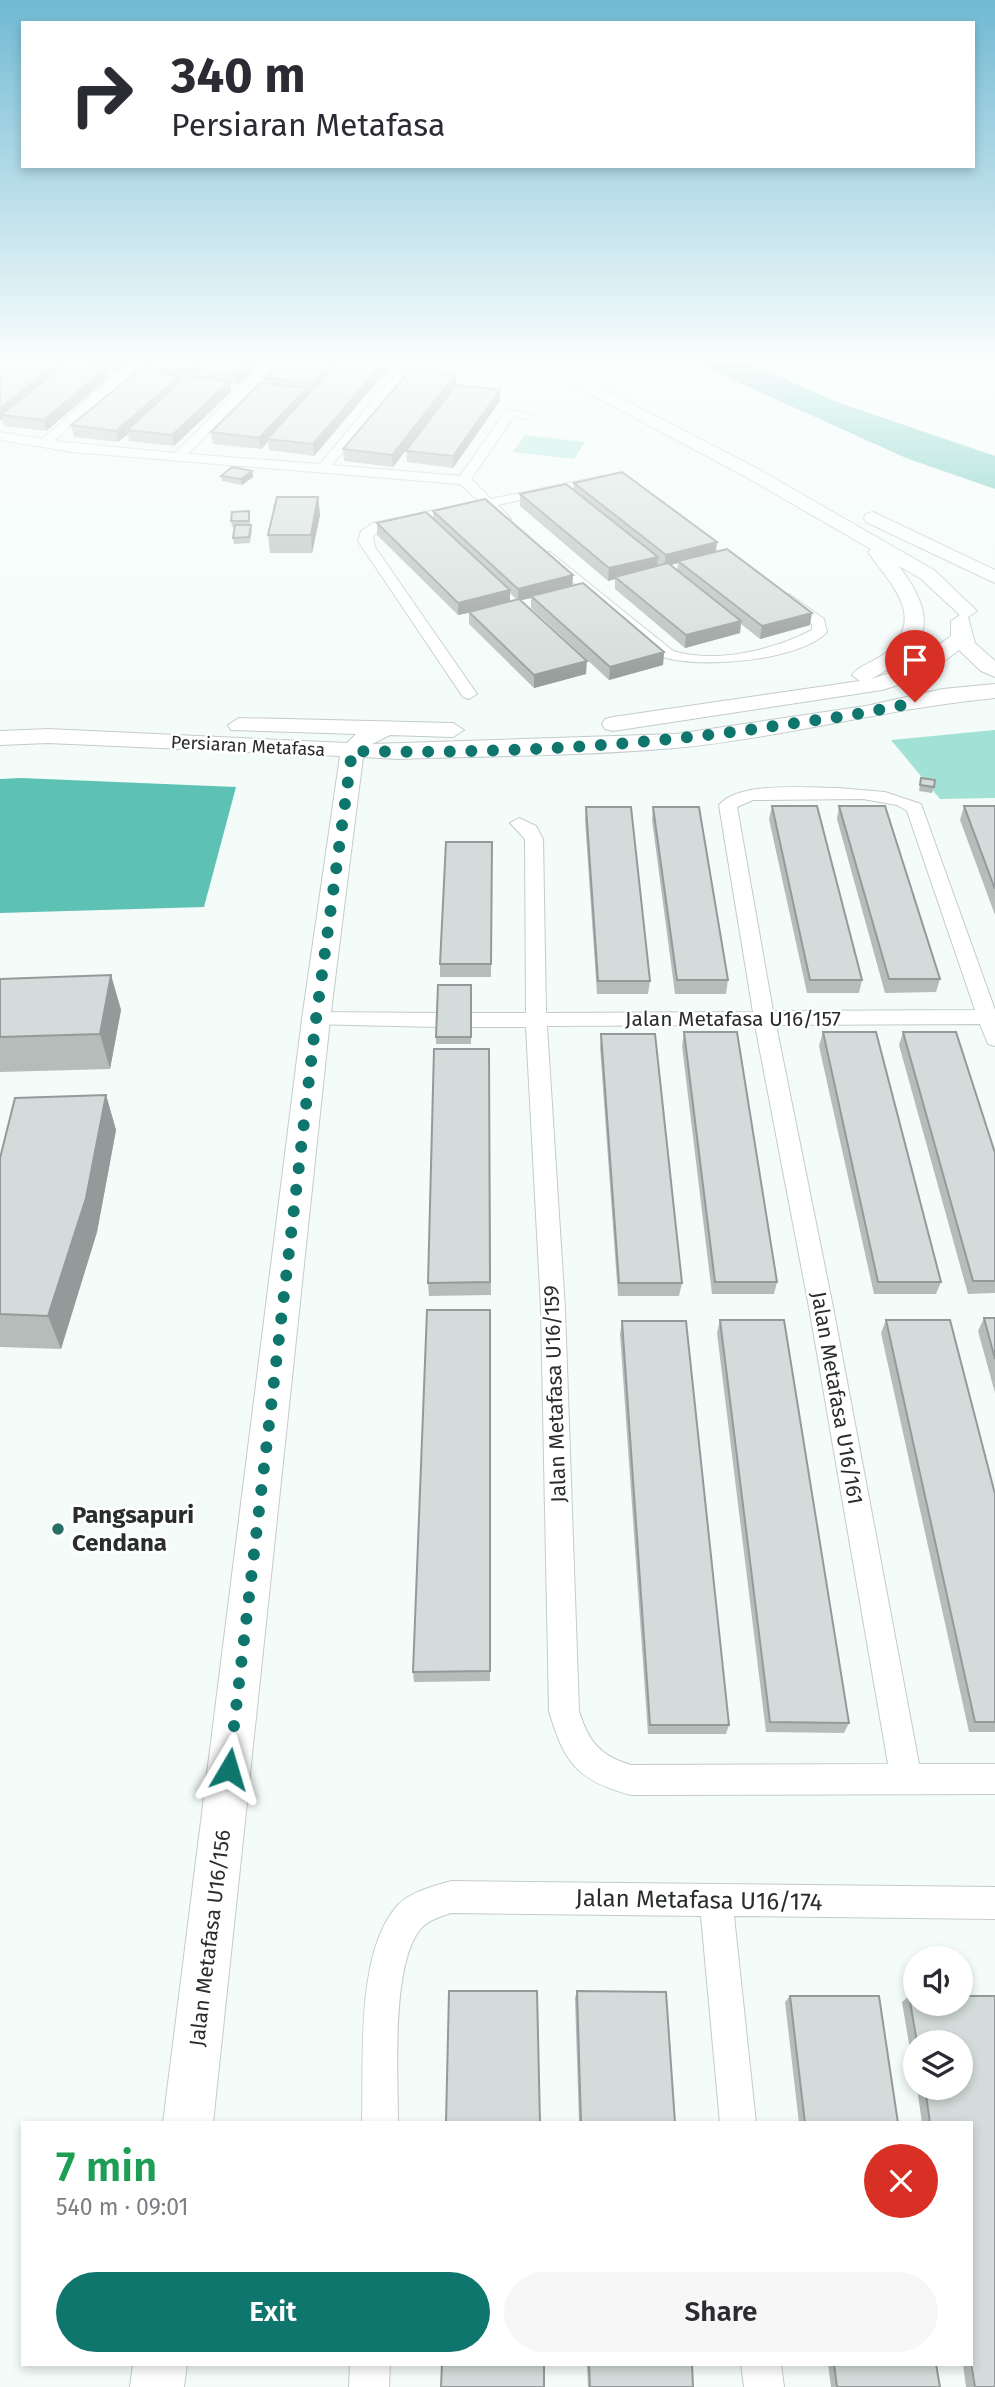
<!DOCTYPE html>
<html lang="en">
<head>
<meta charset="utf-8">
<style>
	body { margin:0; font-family:"Fira Sans",sans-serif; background:#f7f7f7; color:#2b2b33; height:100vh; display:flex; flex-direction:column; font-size:26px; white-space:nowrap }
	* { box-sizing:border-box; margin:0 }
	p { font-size:23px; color:#7c7c81 }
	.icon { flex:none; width:38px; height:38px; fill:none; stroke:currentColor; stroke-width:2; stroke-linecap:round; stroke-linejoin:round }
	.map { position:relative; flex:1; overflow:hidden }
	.drawer { position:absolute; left:21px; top:2121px; width:952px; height:245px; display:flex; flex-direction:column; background:#fff; border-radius:0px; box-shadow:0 4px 10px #0003 }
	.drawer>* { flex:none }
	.top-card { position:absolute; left:21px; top:21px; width:954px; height:147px; border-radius:0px; box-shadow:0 4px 10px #0003; background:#fff; color:#2b2b33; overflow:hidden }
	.buttons { position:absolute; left:903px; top:1946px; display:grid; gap:14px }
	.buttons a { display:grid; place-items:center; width:70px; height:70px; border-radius:50%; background:#fff; box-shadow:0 4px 10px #0003; font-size:35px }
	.pin { position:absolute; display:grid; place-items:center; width:60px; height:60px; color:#fff; margin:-72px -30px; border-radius:50% 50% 50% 0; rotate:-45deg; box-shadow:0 0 7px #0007 }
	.pin .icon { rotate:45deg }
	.me { position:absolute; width:77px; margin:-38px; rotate:7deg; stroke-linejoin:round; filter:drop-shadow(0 0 5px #0008) }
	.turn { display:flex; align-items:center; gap:24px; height:147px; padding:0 35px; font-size:32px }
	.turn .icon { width:91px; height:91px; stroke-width:2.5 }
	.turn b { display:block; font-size:49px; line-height:60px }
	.round { display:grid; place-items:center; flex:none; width:74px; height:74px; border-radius:37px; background:#f7f7f7 }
	.headline { display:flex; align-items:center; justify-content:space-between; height:119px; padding:0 35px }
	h1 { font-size:42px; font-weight:600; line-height:52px; color:#1e9e55 }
	.primary-button { display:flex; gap:14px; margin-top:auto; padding:14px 35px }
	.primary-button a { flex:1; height:80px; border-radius:42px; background:#0f766e; color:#fff; font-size:28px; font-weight:600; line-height:80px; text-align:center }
	.primary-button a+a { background:#f7f7f7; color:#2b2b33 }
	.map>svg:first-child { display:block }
</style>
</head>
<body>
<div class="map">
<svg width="995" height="2387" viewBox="0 0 995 2387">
	<rect width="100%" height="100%" fill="#f4fcfa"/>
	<path fill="#a1e1d6" d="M525,435L585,442L574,459L513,452Z
		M995,730V798L940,799L891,740Z"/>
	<path fill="#5dc1b3" d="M689,360H742L837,402L995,456V489L906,458Z
		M21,778L236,787L204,907L0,913V779Z"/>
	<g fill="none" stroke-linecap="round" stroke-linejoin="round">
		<defs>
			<path id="street" d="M134,360H146L54,441L175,453L268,360H280L188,454L320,464L390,380C400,372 409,365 422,368V372L411,375L398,384L332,465L460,476L507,409L533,415L527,419L514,416L471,479L491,499L603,476L609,480L498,505L511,519L504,523L485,508L382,529L373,536L375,547L477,694L469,699L463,697L358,541L361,531L373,523L479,501L460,484L73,452L0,440V432L42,439Z
				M550,552L673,651C715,664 774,650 812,630V624L782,598L789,594L824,619L827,632C800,661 699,669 663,657L545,559V553Z
				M838,788L885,792L921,804L995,1010V1046L988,1044L980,1024L776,1025L833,1307L919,1764H995V1794L631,1795C578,1781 564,1763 549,1711L541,1309L526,1027H471L461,1020L471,1013H526L525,839L510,823L519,818L536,826L543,839L546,1013L753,1012L719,805C739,781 809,788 838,788ZM863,799L897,805L907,811L975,1010L773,1011L737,807L753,800ZM755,1025L809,1307L888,1764L631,1765C600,1756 588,1741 579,1711L565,1309L547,1026Z
				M316,1012L437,1013L447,1020L437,1027L309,1024L306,1019L309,1014Z
				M451,1881L995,1887V1919L734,1916L756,2123H720L701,1916L451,1913C439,1917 426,1921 419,1931C391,1969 398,2075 398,2123H362C364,2062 355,1954 397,1906C409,1892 434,1886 451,1881Z
				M350,2364H390L389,2387H349Z
				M741,2364H781L784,2387H744Z"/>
			<path id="secondary" d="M527,360H547L758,469L934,570L977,611L968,617L975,643L995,661V677L981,671L959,650L924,677L882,690L613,731L605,729L602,724L605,719L613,717L860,681L852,675C859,665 874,662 884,654C928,619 892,586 868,552L871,549L746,477ZM899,566L920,578L960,615L951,621V636L908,667L871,679C930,647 940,621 899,566Z
				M873,512L995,570V583L866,522L864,518L866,514Z
				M995,684V698C888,708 782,738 675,748C583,756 490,756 398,759L363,757L330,1019L213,2123H163L302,1019L340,756L48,743L0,745V731L48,729L347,743L356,734L231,730L228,725L239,718L453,723L464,730L453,737L390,735L372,744L676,734L866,706L943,689Z
				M133,2364H187L184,2387H130Z"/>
		</defs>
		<use href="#street" stroke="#c4cccb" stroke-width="2"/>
		<use href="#secondary" stroke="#c4cccb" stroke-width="2"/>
		<use href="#street" fill="#fff" fill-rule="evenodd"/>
		<use href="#secondary" fill="#fff" fill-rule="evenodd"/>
	</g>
	<path fill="#b5bdbb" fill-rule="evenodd" d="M12,360H132L116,374L107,373L108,379L46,431L4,426L2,419L0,421Z
		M262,360L238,385L230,384L231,392L174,446L129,441L128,434L118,442L74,437L71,425L143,371L142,366Z
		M282,360H389V368L314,456L269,450L268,442L261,449L213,444L211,432L266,383L265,378Z
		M456,385L393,467L344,461L343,449Z
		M500,390V401L453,468L407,462L406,451Z
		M252,471L253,477L242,485L222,481L221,476Z
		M574,483L717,542L716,552L810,625L760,639L741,624L740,633L685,648L615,589V579L608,581L520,506V494L573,490ZM678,563L677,570L671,565Z
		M318,497L320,515L312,553H270L268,535L274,511L273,505Z
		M433,511L573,575L572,585L664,652L663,665L609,680L531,608V598L520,600L586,674L534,688L469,624V613L458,615L377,535V523L433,520ZM510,593L517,600L510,601Z
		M250,517V525L252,531L250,543L234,544L233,538L235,527H232L231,521Z
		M921,778L934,787L932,793L919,791Z
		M772,806L862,980L859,993H807L769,819Z
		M839,806L940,979L936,992L885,993L837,819Z
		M964,806H995V915L960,820Z
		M586,807L650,981L648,994H597L585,820Z
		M653,807L728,980L726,994H675L652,820Z
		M492,842L491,977H440V964Z
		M111,975L121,1010L110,1069L0,1072V979Z
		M471,985V1044H436V1037Z
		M684,1032L777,1282L774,1294H712L682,1046Z
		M823,1032L941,1282L936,1294H874L819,1046Z
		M903,1032L995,1153V1293L968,1294L899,1045Z
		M601,1034L682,1283L679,1296H618L600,1047Z
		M489,1049L491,1295L429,1296L428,1283Z
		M106,1095L116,1130L97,1232L61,1349L0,1347V1158Z
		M984,1318H995V1393L978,1331Z
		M720,1320L849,1723L844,1733L766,1732L717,1333Z
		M886,1320L995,1494V1732H969L881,1333Z
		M622,1321L729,1725L726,1734H648L620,1334Z
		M490,1323V1681L414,1682L413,1672Z
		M577,1991L675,2123H579L575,1998Z
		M790,1996L898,2123H799L785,2002Z
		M909,1996H915V2004H961V1996H995V2387H966L963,2364H971V2123H922L917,2088H961V2042H915V2080L902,2002Z
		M587,2364H692L693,2387H588Z
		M828,2364H936L940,2387H831Z"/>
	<path fill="#949a99" d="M61,360H72L73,363L7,416L1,415L2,419L0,421V408Z
		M117,360H132L116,374L114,363Z
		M196,360H209L194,370L195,374L187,381L185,370Z
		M250,360H262L238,385L236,374Z
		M332,360H342L313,394L312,383Z
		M386,360H389V368L314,456L313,444Z
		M106,368L108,379L46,431L44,420Z
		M456,374V385L393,467L392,455Z
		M180,376L182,386L127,430L128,434L118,442L116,431Z
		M230,381L231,392L174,446L172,435Z
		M307,388L308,399L267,439L268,442L261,449L259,438Z
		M500,390V401L453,468V456Z
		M252,471L253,477L242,485L241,479Z
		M318,497L320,515L312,553L311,535Z
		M717,542L715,554L678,561V563L664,567L666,555Z
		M658,557L657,569L615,577V579L608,581L609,568Z
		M573,575L572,588L531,596V598L518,601V589Z
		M510,590V603L458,615V603Z
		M812,613L810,625L760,639L762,626Z
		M741,621L740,633L685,648L686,635Z
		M664,652L663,665L609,680L610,667Z
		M587,661L586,674L534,688V675Z
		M111,975L121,1010L110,1069L100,1034Z
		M106,1095L116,1130L97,1232L61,1349L48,1316Z"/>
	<path fill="#d3dcda" stroke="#949a99" stroke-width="2" d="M12,360H61L0,408V369Z
		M92,360H117L114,363Z
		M148,360H196L185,370L142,366Z
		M204,360H250L236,374L194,370Z
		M282,360H332L312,383L265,378Z
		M340,360H386L313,444L267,439Z
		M66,364L106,368L44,420L1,415Z
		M411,369L456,374L392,455L343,449Z
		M138,371L180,376L116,431L71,425Z
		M187,376L230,381L172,435L127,430Z
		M261,383L307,388L259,438L211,432Z
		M456,385L500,390L453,456L406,451Z
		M232,467L252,471L241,479L221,476Z
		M622,472L717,542L666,555L574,483Z
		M566,484L658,557L609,568L520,494Z
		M277,497H318L311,535H268Z
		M485,499L573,575L518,589L433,511Z
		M249,511V521H231L232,512Z
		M426,512L510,590L458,603L377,523Z
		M235,525H251L249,537L233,538Z
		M727,549L812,613L762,626L678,561Z
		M668,563L741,621L686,635L615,577Z
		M583,583L664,652L610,667L531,596Z
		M519,599L587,661L534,675L469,612Z
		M921,778L935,780L934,787L920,785Z
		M772,806H817L862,980H810Z
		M839,806H885L940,979H889Z
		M964,806H995V889Z
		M586,807H631L650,981H598Z
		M653,807H699L728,980H677Z
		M446,842H492L491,964H440Z
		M111,975L100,1034L0,1037V979Z
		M438,985H471V1037H436Z
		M684,1032H737L777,1282H715Z
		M823,1032H876L941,1282H878Z
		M903,1032H956L995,1153V1281H973Z
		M601,1034H655L682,1283H619Z
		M434,1049H489L490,1282L428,1283Z
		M106,1095L86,1198L48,1316L0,1314V1158L15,1098Z
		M427,1310H490V1671L413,1672Z
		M984,1318H995V1359Z
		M720,1320H784L849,1723L770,1722Z
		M886,1320H950L995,1494V1722H975Z
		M622,1321H686L729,1725H650Z
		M449,1991H537L540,2123H446Z
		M577,1991L666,1992L675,2123H581Z
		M790,1996H879L898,2123H805Z
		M909,1996H915V2004H961V1996H995V2387H975L971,2363V2123H930L925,2088H961V2042H917Z
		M442,2364H544V2387H441Z
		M589,2364H692L693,2387H590Z
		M834,2364H936L940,2387H837Z"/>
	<linearGradient id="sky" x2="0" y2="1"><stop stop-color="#70b9d3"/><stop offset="0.52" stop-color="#fafefd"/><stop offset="1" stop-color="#fafefd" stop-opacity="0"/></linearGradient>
	<rect width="995" height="695" fill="url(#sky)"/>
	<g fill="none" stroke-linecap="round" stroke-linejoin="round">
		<path stroke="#0f766e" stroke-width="12" stroke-dasharray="0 21.6" d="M229,1769L316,1019L352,751C491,754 631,747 768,727C817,720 867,714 915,702"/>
	</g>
	<circle fill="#276e65" stroke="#fff" stroke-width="2.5" cx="58" cy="1529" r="7"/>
	<g text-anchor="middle" stroke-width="5" stroke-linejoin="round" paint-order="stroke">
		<g font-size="18" fill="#292d2c" stroke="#fff">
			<text transform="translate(248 746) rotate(3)" y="6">Persiaran Metafasa</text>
		</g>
		<g font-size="21" fill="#292d2c" stroke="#fff">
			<text x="733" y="1026">Jalan Metafasa U16/157</text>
			<text transform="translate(555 1394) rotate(-92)" y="7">Jalan Metafasa U16/159</text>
			<text transform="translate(837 1398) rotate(80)" y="7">Jalan Metafasa U16/161</text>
			<text transform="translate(210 1938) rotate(-83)" y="7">Jalan Metafasa U16/156</text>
		</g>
		<g font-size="24" font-weight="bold" fill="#292d2c" stroke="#fff" text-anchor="start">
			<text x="72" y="1523">Pangsapuri<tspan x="72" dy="28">Cendana</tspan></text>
		</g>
		<g font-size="24" fill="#292d2c" stroke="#fff">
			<text transform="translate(699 1900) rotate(1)" y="8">Jalan Metafasa U16/174</text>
		</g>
	</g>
</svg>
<div class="buttons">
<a><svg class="icon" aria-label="sound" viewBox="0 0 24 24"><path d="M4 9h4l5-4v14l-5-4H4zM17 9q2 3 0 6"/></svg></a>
<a><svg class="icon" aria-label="layers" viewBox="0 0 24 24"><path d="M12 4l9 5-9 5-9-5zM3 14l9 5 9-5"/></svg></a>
</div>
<div class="pin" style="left:915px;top:702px;background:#d93025"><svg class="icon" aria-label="arrive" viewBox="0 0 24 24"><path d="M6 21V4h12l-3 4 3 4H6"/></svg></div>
<svg class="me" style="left:229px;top:1769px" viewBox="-20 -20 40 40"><path d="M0-17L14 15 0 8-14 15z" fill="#0f766e" stroke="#fff" stroke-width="4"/></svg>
<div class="top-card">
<div class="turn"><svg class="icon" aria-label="right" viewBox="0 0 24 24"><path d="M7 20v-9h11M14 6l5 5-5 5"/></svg><div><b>340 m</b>Persiaran Metafasa</div></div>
</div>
<section class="drawer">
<div class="headline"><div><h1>7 min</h1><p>540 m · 09:01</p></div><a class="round" style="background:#d93025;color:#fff"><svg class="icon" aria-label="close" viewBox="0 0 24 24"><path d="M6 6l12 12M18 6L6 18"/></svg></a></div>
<div class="primary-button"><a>Exit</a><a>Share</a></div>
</section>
</div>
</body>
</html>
